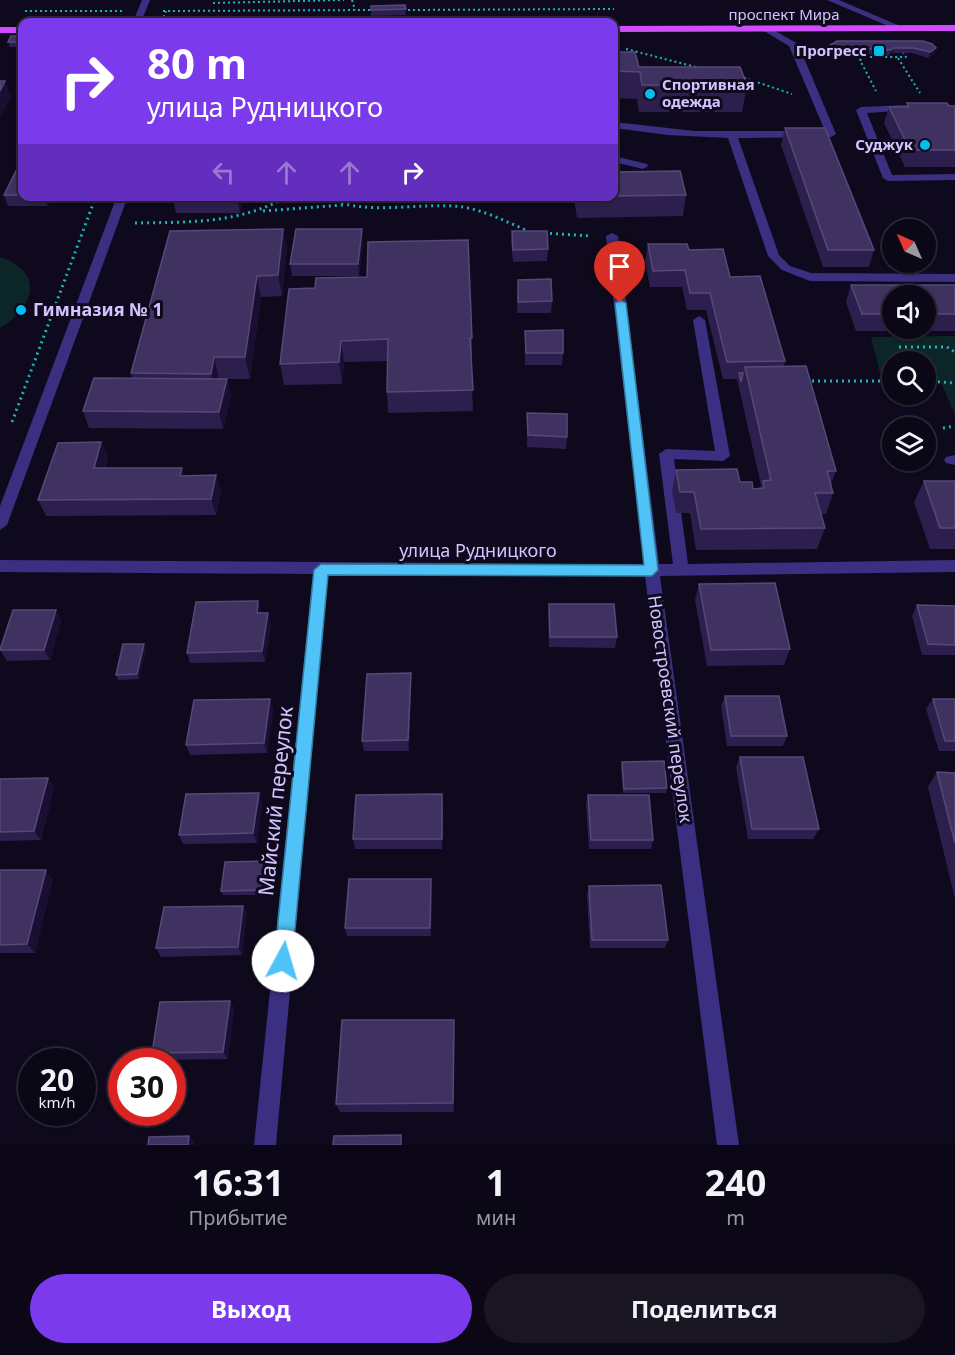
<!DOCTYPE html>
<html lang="ru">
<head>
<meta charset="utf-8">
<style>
	body { margin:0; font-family:"Noto Sans",sans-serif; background:#191523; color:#f1f3f6; height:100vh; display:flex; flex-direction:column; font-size:22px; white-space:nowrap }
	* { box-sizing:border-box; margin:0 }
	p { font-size:20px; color:#9a99a1 }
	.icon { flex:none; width:33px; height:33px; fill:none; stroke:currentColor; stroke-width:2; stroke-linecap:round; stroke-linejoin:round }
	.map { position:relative; height:1145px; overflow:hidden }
	.drawer { display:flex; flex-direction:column; background:#0b0716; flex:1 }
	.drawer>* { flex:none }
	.top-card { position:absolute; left:18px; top:18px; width:600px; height:183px; border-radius:12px; box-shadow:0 2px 4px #0004,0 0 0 2px #2b2835; background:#7c3aed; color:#fff; overflow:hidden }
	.needle { width:39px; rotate:315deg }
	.buttons { position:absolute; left:882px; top:219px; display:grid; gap:12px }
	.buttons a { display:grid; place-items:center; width:54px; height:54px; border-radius:50%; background:#0b0716; box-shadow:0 2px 4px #0004,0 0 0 2px #2b2835; font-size:30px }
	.speed { position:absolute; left:18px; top:1048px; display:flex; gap:12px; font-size:30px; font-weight:700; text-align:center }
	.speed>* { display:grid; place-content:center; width:78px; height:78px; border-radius:50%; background:#0b0716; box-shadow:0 2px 4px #0004,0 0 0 2px #2b2835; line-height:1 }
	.speed small { font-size:15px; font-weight:400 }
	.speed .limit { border:9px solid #d22; background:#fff; color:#111 }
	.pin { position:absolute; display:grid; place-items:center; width:51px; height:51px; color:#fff; margin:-62px -26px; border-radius:50% 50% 50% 0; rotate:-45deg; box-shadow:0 0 6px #0007 }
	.pin .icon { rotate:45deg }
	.me { position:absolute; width:66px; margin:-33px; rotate:6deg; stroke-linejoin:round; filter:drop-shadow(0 0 4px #0008) }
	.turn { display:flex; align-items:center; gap:21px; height:126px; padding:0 30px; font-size:27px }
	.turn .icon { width:78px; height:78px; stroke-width:2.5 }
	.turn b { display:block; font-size:42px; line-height:51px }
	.lanes { display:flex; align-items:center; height:57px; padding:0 30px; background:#0003; justify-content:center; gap:30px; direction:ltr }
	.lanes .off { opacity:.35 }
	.eta { display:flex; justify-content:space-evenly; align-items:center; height:102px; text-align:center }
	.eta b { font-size:36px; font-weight:700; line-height:42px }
	.action { display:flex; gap:12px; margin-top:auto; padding:12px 30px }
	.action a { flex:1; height:69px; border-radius:36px; background:#7c3aed; color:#fff; font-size:24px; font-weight:700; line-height:69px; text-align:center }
	.action a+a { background:#191523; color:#f1f3f6 }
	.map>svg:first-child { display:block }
</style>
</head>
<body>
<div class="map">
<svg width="955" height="1145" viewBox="0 0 955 1145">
	<rect width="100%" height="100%" fill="#0f091d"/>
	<path fill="#0c2527" d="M0,257C45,272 35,307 0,328Z
		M955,336V415L940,380L926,378V362H892V375L880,373L871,337Z"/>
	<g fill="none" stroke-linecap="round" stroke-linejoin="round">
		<path stroke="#20b1b8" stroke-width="2" stroke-dasharray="2 3" stroke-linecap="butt" d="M352,0L355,10
			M213,3L344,0
			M403,10L614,9
			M25,11H122
			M163,11L374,10
			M162,22L166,11
			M626,49L700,68
			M863,52L866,57H906L901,49
			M866,57L860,60L876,91
			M898,58L920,93
			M739,76L792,94
			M325,196L328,198
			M285,198L288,196"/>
		<path stroke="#20b1b8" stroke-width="3" stroke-dasharray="2 4" stroke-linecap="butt" d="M325,196C362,218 422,201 463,207C486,211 507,222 528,231
			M263,211L343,205
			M135,223C189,222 240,224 288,196
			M544,233L591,236
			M899,347H947L955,352
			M806,381H892
			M926,381L955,383
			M12,422L96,196
			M943,428L955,426"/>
		<path fill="#3b2f81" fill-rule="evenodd" d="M142,0H150L141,22H133Z
			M827,0H839L907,29L900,31Z
			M767,26L798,44L836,134L831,137L738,138L779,255L790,266L811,273L955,274V282L810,281L782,270L768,256L728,138L668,135L614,128V122L695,131H825L789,46L764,31L763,29Z
			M907,105L910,106V110L867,113L892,175L955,174V180L888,181L883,178L856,110L861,107Z
			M614,156L647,164L648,166L643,169L614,162Z
			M117,196H128L7,525L0,530V506Z
			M612,233L618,236L659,564H673L659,454L666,449L715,451L693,320L699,316L705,320L730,456L723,461L674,459L688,564L955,560V572L660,576L739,1145H717L645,576L328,574L276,1145H254L313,574L0,572V560L644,564L606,236Z
			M955,455V465L946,463L944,460L946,457Z"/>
		<path fill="#cf4cff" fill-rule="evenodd" d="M955,25V31L614,32V26Z
			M0,27H22V33H0Z"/>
	</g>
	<path fill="#2d1f4d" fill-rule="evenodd" d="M405,5L406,15L371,16V10Z
		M22,36V47H10L8,42Z
		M923,41L935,53L928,58L912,53H893L889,56L852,53L849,57L840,58L832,56L829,50L830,45Z
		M614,52L639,67L747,85L742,112H639L637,99L614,98Z
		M907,103L955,106V167H905L884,123L889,107H905Z
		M785,128L874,250L869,267H823L781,145Z
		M22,171V196H52L47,206H8L4,195Z
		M614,172L686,195L683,216L577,218L574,198H368V196H614Z
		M164,196H244L240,213H176L173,200H165Z
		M283,229L287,250L282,296L261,297L250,379H219H227L231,396L223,429L89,428L83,411L132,379L131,373Z
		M512,231L548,249L547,261L513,262L511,242Z
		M363,241L359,276H292L290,264Z
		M648,244L689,250L730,277L785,361L784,366L836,471L831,484L833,493L826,514H821L825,528L817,549L696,550L690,513H676L672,491L676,470L740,482L753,489H760L761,485L737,379H723L706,310H687L682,287H650L645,261Z
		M518,280L552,301L551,313H517Z
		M851,285H955V331H856L846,302ZM892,296H926V328H892Z
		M289,289L472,338V360H471L473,411L388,413L387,392L388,361L344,362L342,384L284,385L280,364Z
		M525,331L563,353L562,365H525Z
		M527,413L567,437L566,449L527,447Z
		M101,442L108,459L105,468L184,476L216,475L221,492L216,515L46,516L38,500Z
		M924,481H955V549H930L914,502Z
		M699,584L790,649L784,665L707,666L695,600Z
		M258,601L261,613L271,624L265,662L190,663L187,653Z
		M549,604L617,637L615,648L549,647L548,615Z
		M917,605L955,606V655H922L912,616Z
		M56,610L61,621L50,660L7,661L0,650Z
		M146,649L139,679L118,680L116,675Z
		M411,684L409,751H364L362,741Z
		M725,696L787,736L783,746H727L721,706Z
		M270,699L273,710L267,753L190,755L186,745Z
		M933,699H955V751H939L926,709Z
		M740,757L819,829L813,839H748L736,767Z
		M622,762L667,788L666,793H623L621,767Z
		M937,772L955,773V899L928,787Z
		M48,778L54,788L41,840L0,841V779Z
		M588,795L653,840L651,849H589L586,804Z
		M262,803L257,843L183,844L179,835Z
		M443,804L442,849H355L353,839Z
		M269,861L271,866L268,895H223L221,891Z
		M0,870L53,879L35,953H0Z
		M589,886L668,940L665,948H590L587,894Z
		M432,888L431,936H347L345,928Z
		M243,906L247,914L242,955L161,957L156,948Z
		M230,1001L234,1009L228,1059L158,1060L152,1053Z
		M454,1020V1112H340L336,1104Z"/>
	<path fill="#1a0f32" d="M894,48L893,53L889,56L891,50Z
		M936,48L935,53L928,58L930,52Z
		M5,81L11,97L0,117V91Z
		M44,196H52L47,206Z
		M237,196H244L240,213Z
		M283,229L287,250L282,296L278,275Z
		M362,229L363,241L359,276L358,264Z
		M257,276L261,297L250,379L245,357Z
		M341,341L344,362L342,384L339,362Z
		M214,357L219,379L216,396L211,374Z
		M227,379L231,396L223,429L219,412Z
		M101,442L108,459L100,485L94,468Z
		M182,468L187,484L180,476Z
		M216,475L221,492L216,515L211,499Z
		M258,601L261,612L260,624L257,613Z
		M56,610L61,621L50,660L44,650Z
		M268,613L271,624L265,662L262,651Z
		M144,644L146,649L139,679L137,674Z
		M411,673V684L409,751L408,740Z
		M270,699L273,710L267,753L264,743Z
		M48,778L54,788L41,840L34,831Z
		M259,793L262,803L257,843L253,833Z
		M269,861L271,866L268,895L266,890Z
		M46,870L53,879L35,953L27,944Z
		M431,879L432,888L431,936L430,928Z
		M243,906L247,914L242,955L238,947Z
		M230,1001L234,1009L228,1059L223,1052Z
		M454,1020L455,1030L454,1112L453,1103Z
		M189,1136L194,1142V1145H188Z"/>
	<path fill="#3f3160" stroke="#564879" stroke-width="1.5" d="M405,5L406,9L371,10V6Z
		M11,36H22V42H8Z
		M837,41H923L932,44L936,48L930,52L913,48H894L891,50L854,48L851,51L842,52L833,50L830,45Z
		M614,52H635L639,67H740L747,85H642L640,72L614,71Z
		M0,81H5L0,91Z
		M907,103H947L949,106H955V150H910L889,107H909Z
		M785,128H825L874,250H828Z
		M16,171H22V195H4Z
		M680,171L686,195L614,196V172Z
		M283,229L278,275L257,276L245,357H214L211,374L131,373L170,231Z
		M296,229H362L358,264H290Z
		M512,231H547L548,249L513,250Z
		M468,240L472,338H470L473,390L387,392L388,339L341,341L339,362L280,364L289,289L315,288L316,278L367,277L368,242Z
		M648,244H687L689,250L723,249L730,277L760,276L785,361L727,362L710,293H690L685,270L653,271Z
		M551,279L552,301L518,302V280Z
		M851,285H955V314H926V296H892V314H862Z
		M563,330V353H526L525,331Z
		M806,366L836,471H827L833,493H815L825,528L701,529L694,492H680L676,470L737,469L740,482H752L753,489L764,488L763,481L771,480L745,367Z
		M739,373H743L741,382Z
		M94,378L227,379L219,412L83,411Z
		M527,413L567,414V437L528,435Z
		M101,442L94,468H182L180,476L216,475L211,499L38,500L58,443Z
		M924,481H955V528H940Z
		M775,583L790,649L711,650L699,584Z
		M258,601L257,613H268L262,651L187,653L196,602Z
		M549,604H614L617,637H550Z
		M917,605L955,606V645L928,644Z
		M13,610H56L44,650H0Z
		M123,644H144L137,674L116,675Z
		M411,673L408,740L362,741L367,674Z
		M725,696H779L787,736H731Z
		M270,699L264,743L186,745L194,700Z
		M933,699H955V741H945Z
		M740,757H803L819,829H752Z
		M664,761L667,788L624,789L622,762Z
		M937,772L955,773V843Z
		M48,778L34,831L0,832V779Z
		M259,793L253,833L179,835L186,794Z
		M442,794V839H353L356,795Z
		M588,795H649L653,840H591Z
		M269,861L266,890L221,891L225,862Z
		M0,870H46L27,944L0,945Z
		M349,879H431L430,928H345Z
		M661,885L668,940H592L589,886Z
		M243,906L238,947L156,948L164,907Z
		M230,1001L223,1052L152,1053L160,1002Z
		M342,1020H454L453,1103L336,1104Z
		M401,1135V1145H333L334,1136Z
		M189,1136L188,1145H148L149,1137Z"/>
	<path fill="#4fc3f7" stroke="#337fa1" stroke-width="1.5" d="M620,300L626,303L658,570L652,576L328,575L292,961L289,967L283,970L277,967L274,961L314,570L321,564L644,565L615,303Z"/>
	<g fill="#00bff0" stroke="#0f091d" stroke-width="2">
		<rect x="873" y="45" width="12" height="12" rx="3"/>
		<circle cx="650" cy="94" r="6"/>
		<circle cx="925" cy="145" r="6"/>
		<circle cx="21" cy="310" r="6"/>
	</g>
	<g text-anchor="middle" stroke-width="6" stroke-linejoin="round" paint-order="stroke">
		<g font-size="15" fill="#d2c5ff" stroke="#0f091d">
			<text x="784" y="20">проспект Мира</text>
		</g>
		<g font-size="15" font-weight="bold" fill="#d2c5ff" stroke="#0f091d" text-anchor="end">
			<text x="867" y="56">Прогресс</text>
			<text x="662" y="90" text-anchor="start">Спортивная<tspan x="662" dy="17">одежда</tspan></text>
			<text x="913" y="150">Суджук</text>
		</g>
		<g font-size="18" font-weight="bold" fill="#d2c5ff" stroke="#0f091d" text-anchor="start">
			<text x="33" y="316">Гимназия № 1</text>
		</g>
		<g font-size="18" fill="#d2c5ff" stroke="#0f091d">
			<text x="478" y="557">улица Рудницкого</text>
			<text transform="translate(670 709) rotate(82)" y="6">Новостроевский переулок</text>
		</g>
		<g font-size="21" fill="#d2c5ff" stroke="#0f091d">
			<text transform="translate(276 801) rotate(-84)" y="7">Майский переулок</text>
		</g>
	</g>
</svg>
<div class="buttons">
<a><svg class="needle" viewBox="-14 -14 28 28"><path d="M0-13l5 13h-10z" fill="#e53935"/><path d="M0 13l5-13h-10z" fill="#9a99a1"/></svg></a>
<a><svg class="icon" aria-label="sound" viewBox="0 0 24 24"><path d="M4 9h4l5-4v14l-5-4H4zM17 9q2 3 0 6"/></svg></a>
<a><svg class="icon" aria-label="search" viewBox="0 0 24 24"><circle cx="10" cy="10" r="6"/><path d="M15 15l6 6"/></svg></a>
<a><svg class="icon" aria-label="layers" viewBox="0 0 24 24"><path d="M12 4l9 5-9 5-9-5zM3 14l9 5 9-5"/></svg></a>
</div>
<div class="speed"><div>20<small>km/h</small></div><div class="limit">30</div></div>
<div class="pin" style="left:620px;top:303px;background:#d93025"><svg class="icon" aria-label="arrive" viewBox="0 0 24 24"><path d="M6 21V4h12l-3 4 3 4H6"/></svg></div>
<svg class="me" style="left:283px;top:961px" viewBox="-20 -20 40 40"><circle r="19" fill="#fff"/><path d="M0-13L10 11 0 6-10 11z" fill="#4fc3f7"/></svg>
<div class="top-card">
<div class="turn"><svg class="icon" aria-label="right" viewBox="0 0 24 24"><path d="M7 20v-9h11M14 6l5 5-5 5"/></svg><div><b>80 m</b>улица Рудницкого</div></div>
<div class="lanes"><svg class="icon off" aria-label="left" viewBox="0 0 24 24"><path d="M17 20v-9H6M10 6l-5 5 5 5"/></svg><svg class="icon off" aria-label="ahead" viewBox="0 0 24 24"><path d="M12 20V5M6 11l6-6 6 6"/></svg><svg class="icon off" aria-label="ahead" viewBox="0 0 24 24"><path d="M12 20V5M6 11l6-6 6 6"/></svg><svg class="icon" aria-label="right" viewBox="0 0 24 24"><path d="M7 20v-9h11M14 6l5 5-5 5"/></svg></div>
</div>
</div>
<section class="drawer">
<div class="eta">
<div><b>16:31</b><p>Прибытие</p></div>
<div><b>1</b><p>мин</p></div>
<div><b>240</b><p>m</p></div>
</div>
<div class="action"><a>Выход</a><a>Поделиться</a></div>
</section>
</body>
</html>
